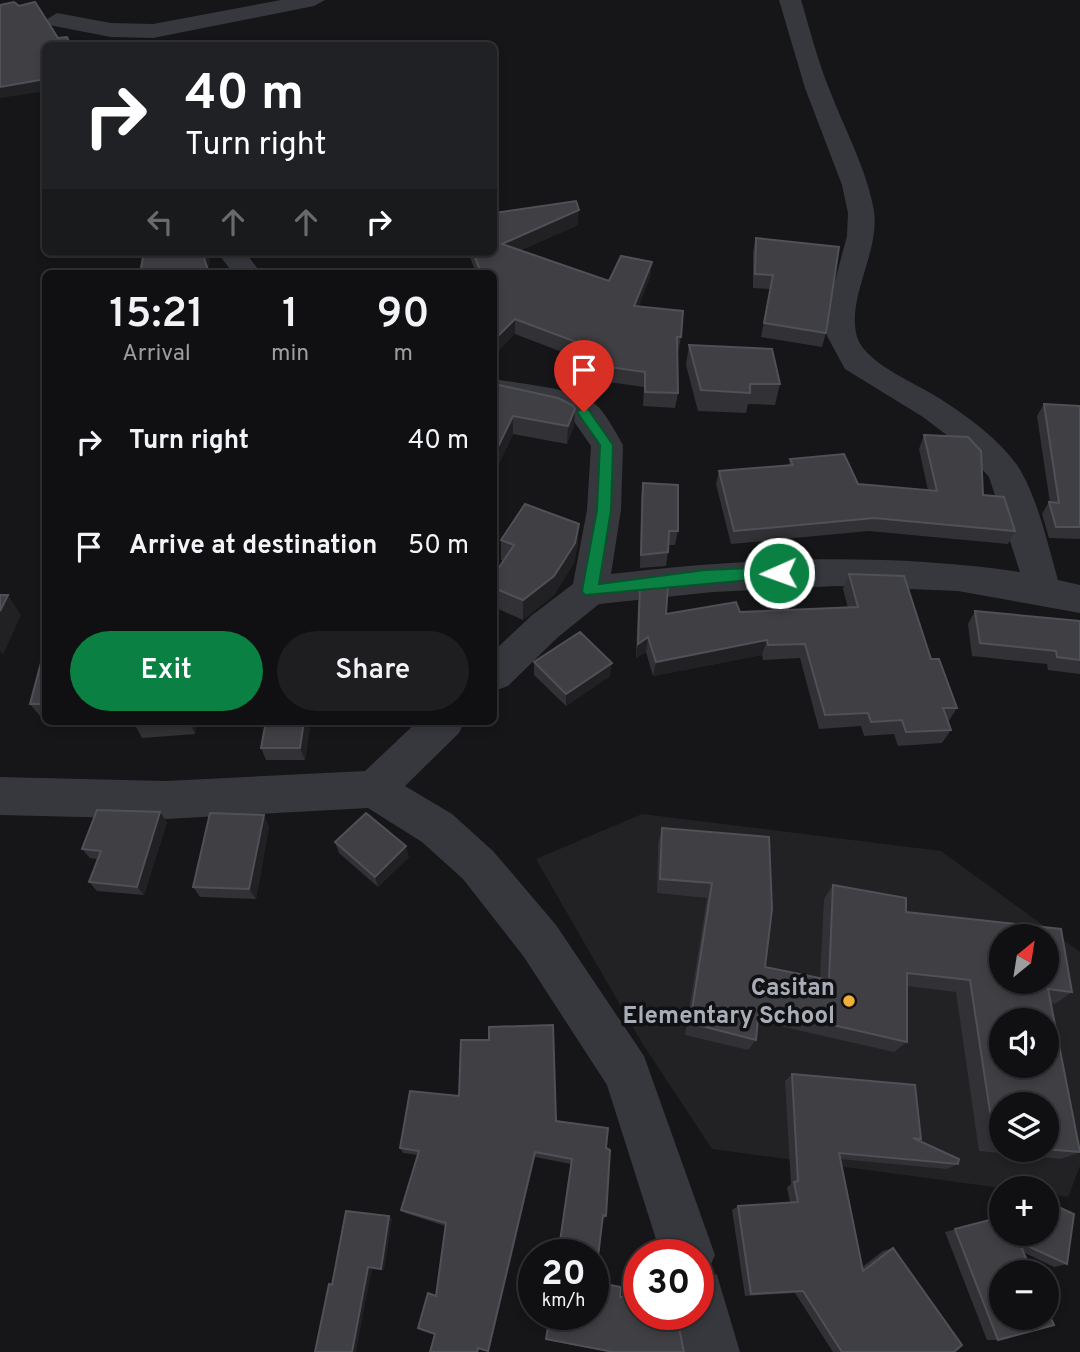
<!DOCTYPE html>
<html lang="en">
<head>
<meta charset="utf-8">
<style>
	body { margin:0; font-family:Overpass,sans-serif; background:#1e1e20; color:#f1f3f6; height:100vh; display:flex; flex-direction:column; font-size:26px; white-space:nowrap }
	* { box-sizing:border-box; margin:0 }
	p { font-size:23px; color:#9c9d9f }
	.icon { flex:none; width:38px; height:38px; fill:none; stroke:currentColor; stroke-width:2; stroke-linecap:round; stroke-linejoin:round }
	.map { position:relative; flex:1; overflow:hidden }
	.details { position:absolute; left:42px; top:270px; width:455px; height:455px; display:flex; flex-direction:column; background:#101012; border-radius:10px; box-shadow:0 4px 10px #0003,0 0 0 2px #303032 }
	.details>* { flex:none }
	.top-card { position:absolute; left:42px; top:42px; width:455px; height:214px; border-radius:10px; box-shadow:0 4px 10px #0003,0 0 0 2px #303032; background:#202124; color:#fff; overflow:hidden }
	.needle { width:46px; rotate:30deg }
	.buttons { position:absolute; left:989px; top:924px; display:grid; gap:14px }
	.buttons a { display:grid; place-items:center; width:70px; height:70px; border-radius:50%; background:#101012; box-shadow:0 4px 10px #0003,0 0 0 2px #303032; font-size:35px }
	.speed { position:absolute; left:518px; top:1239px; display:flex; gap:14px; font-size:35px; font-weight:700; text-align:center }
	.speed>* { display:grid; place-content:center; width:91px; height:91px; border-radius:50%; background:#101012; box-shadow:0 4px 10px #0003,0 0 0 2px #303032; line-height:1 }
	.speed small { font-size:18px; font-weight:400 }
	.speed .limit { border:10px solid #d22; background:#fff; color:#111 }
	.pin { position:absolute; display:grid; place-items:center; width:60px; height:60px; color:#fff; margin:-72px -30px; border-radius:50% 50% 50% 0; rotate:-45deg; box-shadow:0 0 7px #0007 }
	.pin .icon { rotate:45deg }
	.me { position:absolute; width:77px; margin:-38px; rotate:268deg; stroke-linejoin:round; filter:drop-shadow(0 0 5px #0008) }
	.turn { display:flex; align-items:center; gap:24px; height:147px; padding:0 28px; font-size:32px }
	.turn .icon { width:91px; height:91px; stroke-width:2.5 }
	.turn b { display:block; font-size:49px; line-height:60px }
	.lanes { display:flex; align-items:center; height:66px; padding:0 28px; background:#0003; justify-content:center; gap:35px; direction:ltr }
	.lanes .off { opacity:.35 }
	.eta { display:flex; justify-content:space-evenly; align-items:center; height:119px; text-align:center }
	.eta b { font-size:42px; font-weight:600; line-height:49px }
	.cta { display:flex; gap:14px; margin-top:auto; padding:14px 28px }
	.cta a { flex:1; height:80px; border-radius:42px; background:#0b8043; color:#fff; font-size:28px; font-weight:600; line-height:80px; text-align:center }
	.cta a+a { background:#1e1e20; color:#f1f3f6 }
	ul { padding:0; list-style:none }
	li { display:flex; align-items:center; gap:21px; height:105px; padding:0 28px }
	li div { flex:1 }
	li b { display:block; font-size:26px }
	li em { font-style:normal }
	.map>svg:first-child { display:block }
</style>
</head>
<body>
<div class="map">
<svg width="1080" height="1352" viewBox="0 0 1080 1352">
	<rect width="100%" height="100%" fill="#161618"/>
	<path fill="#222225" fill-rule="evenodd" d="M642,814L941,851L1080,952V1166L1068,1197L1047,1194L1046,1188H1001L712,1149L642,1043L536,859ZM1001,936H1046V982H1001ZM1001,1020H1046V1066H1001ZM1001,1104H1046V1150H1001Z"/>
	<g fill="none" stroke-linecap="round" stroke-linejoin="round">
		<path fill="#37383d" fill-rule="evenodd" d="M281,0H325L314,6L153,38L111,37L49,25L46,20L57,13L111,23L153,24Z
			M779,0H801C810,30 818,62 830,91C845,130 867,170 874,211C880,252 846,298 857,337C866,365 921,385 945,402C971,419 999,440 1017,465C1037,495 1048,545 1058,580L1080,585V613L958,591L836,586L713,592L599,604L557,638L508,686L494,691V651L531,616L573,584L587,510L591,446L573,420L559,413L494,399V379C520,384 575,388 595,404C606,413 616,433 623,445L621,510L611,574C748,558 883,552 1020,572L989,477L961,446L923,417L845,369L827,336L829,303L847,236L848,213L842,185L805,88Z
			M217,252H245L261,273H233Z
			M418,721H465L459,733L405,786L452,814L493,851L556,925L644,1056L715,1255L708,1271L717,1275L740,1352H684L675,1314H698V1255H661L607,1085L524,957L463,879L422,842L368,808L166,819L0,815V777L166,781L365,771Z"/>
	</g>
	<path fill="#323236" fill-rule="evenodd" d="M578,225L521,250L609,281L652,262L650,277L638,307L681,337L678,352H677L678,393L675,408L643,406L644,387L573,377L574,362L575,357L515,334L494,273H476L468,252H494Z
		M756,238L826,333L822,347L761,337L770,289L753,288V252Z
		M689,345L780,384L775,405L748,404L746,413L698,411L686,365Z
		M494,384L574,426L567,444L513,434L494,474Z
		M1044,404L1080,406V539L1049,538L1042,514L1049,502L1050,503L1037,416Z
		M924,435L983,495L1015,531L1008,544L869,531L731,544L716,484L719,471L789,465L790,459L858,484L928,490L919,449Z
		M643,483L678,531L675,545H669L666,566L640,568L641,497Z
		M501,540L578,544L574,563L554,595L523,620L494,607V575L504,561L501,560Z
		M849,574L931,659L957,708L948,722L951,730L942,743L898,746L894,734L864,736L861,726L819,729L800,658L763,660L762,655L653,676L646,652L636,658L638,603L640,587L666,614L848,608L843,589Z
		M975,611L1080,621V674L1048,670L1047,664L972,656L968,624Z
		M46,644V716H40L30,704Z
		M534,662L610,676L566,706L534,675Z
		M135,721H197L195,734L142,738L135,725Z
		M311,721L305,760H266L261,748Z
		M167,822L144,895L97,891L89,882L97,859L90,858L82,849Z
		M269,826L256,899L200,897L193,887Z
		M662,828L769,837L765,967L820,978L824,899L833,885L906,912L1072,992L1055,1004L1051,1003L1080,1152L1061,1159L979,1151L956,992L907,986V1042L894,1052L758,1021L756,1040L748,1050L685,1035L707,898L657,893L658,844ZM1001,1104H1046V1150H1001Z
		M335,842L409,857L378,887L339,853Z
		M792,1074L921,1139L918,1141L958,1164L947,1169L840,1159L862,1267L883,1251L893,1248L954,1352H833L795,1293L745,1296L732,1210L738,1206L790,1202L787,1187L791,1184L785,1081Z
		M556,1121L606,1148V1216L604,1219H602L595,1282L620,1297L684,1352H612L546,1340L571,1164L535,1157L489,1352L479,1349L478,1352H430L435,1334L436,1296L445,1226L405,1213L401,1210L418,1155L403,1153L400,1148Z
		M1001,1217L1067,1264L1054,1267L1023,1252L998,1340H987L945,1232Z"/>
	<path fill="#212124" d="M46,79V91L0,98V87Z
		M579,210L578,225L502,258V244Z
		M205,252H211L208,272L204,258Z
		M652,262L650,277L632,321L634,306Z
		M515,319V334L494,356V340Z
		M575,409L574,426L567,444L568,426Z
		M513,416V434L494,474V455Z
		M579,524L578,544L574,563L554,595L523,620V600Z
		M8,595L21,615L3,655L0,651V611Z
		M648,637L646,652L636,658L638,644Z
		M767,640L762,655L653,676L656,662Z
		M612,663L610,676L566,706V694Z
		M189,721H197L195,734L189,722Z
		M304,721H311L305,760L300,748Z
		M160,812L167,822L144,895L137,887Z
		M264,815L269,826L256,899L249,889Z
		M406,846L409,857L378,887L375,877Z
		M535,1152V1157L489,1352L488,1351Z
		M389,1216L392,1219L384,1271L381,1269Z
		M368,1267L372,1269L356,1352H352Z"/>
	<path fill="#3f3f44" stroke="#4f5156" stroke-width="2" fill-rule="evenodd" d="M14,2L19,6L35,2L58,38L67,37L71,46H46V79L0,87V5Z
		M576,201L579,210L502,244L609,281L621,256L652,262L634,306L683,311L681,337H677L678,393L645,392V372L574,362L579,343L515,319L494,340V273H481L473,252H494V213Z
		M756,238L839,247L826,333L764,323L773,275L755,274Z
		M144,252H205L204,258L209,273H140Z
		M689,345L772,349L780,384H750V393L701,390Z
		M494,384L558,398L572,405L575,409L568,426L513,416L494,455Z
		M1044,404L1080,406V527H1056L1049,502L1059,503Z
		M924,435L968,437L981,451L983,495L1004,497L1015,531L874,518L734,531L719,471L793,465L790,459L844,454L858,484L937,491Z
		M643,483L678,485V531H669L668,552L641,555Z
		M525,504L579,524L575,543L554,576L523,600L494,588V575L514,545L501,540Z
		M849,574L904,576L931,659H939L957,708H943L951,730L906,732L902,720L871,722L868,713L825,715L805,644L768,645L767,640L656,662L648,637L638,644L640,587L668,584L666,614L736,602L740,612L858,607Z
		M0,595H8L0,611Z
		M975,611L1080,621V660L1057,657L1056,651L980,643Z
		M580,632L612,663L566,694L534,662Z
		M46,644V704H30Z
		M135,721H189L135,725Z
		M266,721H304L300,748H261Z
		M97,810L160,812L137,887L89,882L101,851L82,849Z
		M210,813L264,815L249,889L193,887Z
		M366,813L406,846L375,877L335,842Z
		M662,828L769,837L772,909L765,967L829,980L833,885L906,898V912L1061,929L1072,992L1048,989L1080,1152L1046,1149V1104H1001V1145L995,1144L970,980L907,973V1042L759,1008L756,1040L690,1023L712,883L660,879ZM1001,936H1046V982H1001ZM1001,1020H1046V1066H1001Z
		M553,1025L556,1121L608,1128L606,1148L610,1150L606,1216L603,1215L595,1282L621,1287L620,1297L639,1296V1314H676L684,1352H613L546,1339L550,1314H593V1255H558L572,1159L535,1152L488,1351L478,1348L477,1352H430L435,1334L418,1328L428,1293L436,1296L446,1223L401,1210L419,1151L400,1148L410,1091L459,1096L461,1040H489V1027Z
		M792,1074L915,1085L921,1139L913,1138L959,1159L958,1164L839,1153L863,1271L893,1248L962,1345L954,1352H842L803,1291L751,1294L738,1206L798,1202L794,1182L798,1181Z
		M1052,1204L1074,1214L1067,1264L1019,1242L1032,1272H1001V1318H1046V1307L1054,1325L998,1340L955,1229L1001,1217V1234H1046V1205Z
		M346,1211L389,1216L381,1269L368,1267L352,1352H315L329,1284L332,1285Z"/>
	<path fill="#0b8043" stroke="#07532c" stroke-width="2" d="M584,407L588,409L613,445L611,510L599,584L705,570L779,567L786,573L784,577L585,595L582,591L597,510L600,445L577,412Z"/>
	<circle fill="#f2b134" stroke="#111113" stroke-width="2.5" cx="849" cy="1001" r="7"/>
	<g text-anchor="middle" stroke-width="7" stroke-linejoin="round" paint-order="stroke">
		<g font-size="24" font-weight="bold" fill="#a8adb8" stroke="#111113" text-anchor="end">
			<text x="835" y="995">Casitan<tspan x="835" dy="28">Elementary School</tspan></text>
		</g>
	</g>
</svg>
<div class="buttons">
<a><svg class="needle" viewBox="-14 -14 28 28"><path d="M0-13l5 13h-10z" fill="#e53935"/><path d="M0 13l5-13h-10z" fill="#9c9d9f"/></svg></a>
<a><svg class="icon" aria-label="sound" viewBox="0 0 24 24"><path d="M4 9h4l5-4v14l-5-4H4zM17 9q2 3 0 6"/></svg></a>
<a><svg class="icon" aria-label="layers" viewBox="0 0 24 24"><path d="M12 4l9 5-9 5-9-5zM3 14l9 5 9-5"/></svg></a>
<a>+</a>
<a>−</a>
</div>
<div class="speed"><div>20<small>km/h</small></div><div class="limit">30</div></div>
<div class="pin" style="left:584px;top:412px;background:#d93025"><svg class="icon" aria-label="arrive" viewBox="0 0 24 24"><path d="M6 21V4h12l-3 4 3 4H6"/></svg></div>
<svg class="me" style="left:779px;top:573px" viewBox="-20 -20 40 40"><circle r="17" fill="#0b8043" stroke="#fff" stroke-width="3"/><path d="M0-11L8 9 0 5-8 9z" fill="#fff"/></svg>
<div class="top-card">
<div class="turn"><svg class="icon" aria-label="right" viewBox="0 0 24 24"><path d="M7 20v-9h11M14 6l5 5-5 5"/></svg><div><b>40 m</b>Turn right</div></div>
<div class="lanes"><svg class="icon off" aria-label="left" viewBox="0 0 24 24"><path d="M17 20v-9H6M10 6l-5 5 5 5"/></svg><svg class="icon off" aria-label="ahead" viewBox="0 0 24 24"><path d="M12 20V5M6 11l6-6 6 6"/></svg><svg class="icon off" aria-label="ahead" viewBox="0 0 24 24"><path d="M12 20V5M6 11l6-6 6 6"/></svg><svg class="icon" aria-label="right" viewBox="0 0 24 24"><path d="M7 20v-9h11M14 6l5 5-5 5"/></svg></div>
</div>
<section class="details">
<div class="eta">
<div><b>15:21</b><p>Arrival</p></div>
<div><b>1</b><p>min</p></div>
<div><b>90</b><p>m</p></div>
</div>
<ul>
<li><svg class="icon" aria-label="right" viewBox="0 0 24 24"><path d="M7 20v-9h11M14 6l5 5-5 5"/></svg><div><b>Turn right</b></div><em>40 m</em></li>
<li><svg class="icon" aria-label="arrive" viewBox="0 0 24 24"><path d="M6 21V4h12l-3 4 3 4H6"/></svg><div><b>Arrive at destination</b></div><em>50 m</em></li>
</ul>
<div class="cta"><a>Exit</a><a>Share</a></div>
</section>
</div>
</body>
</html>
